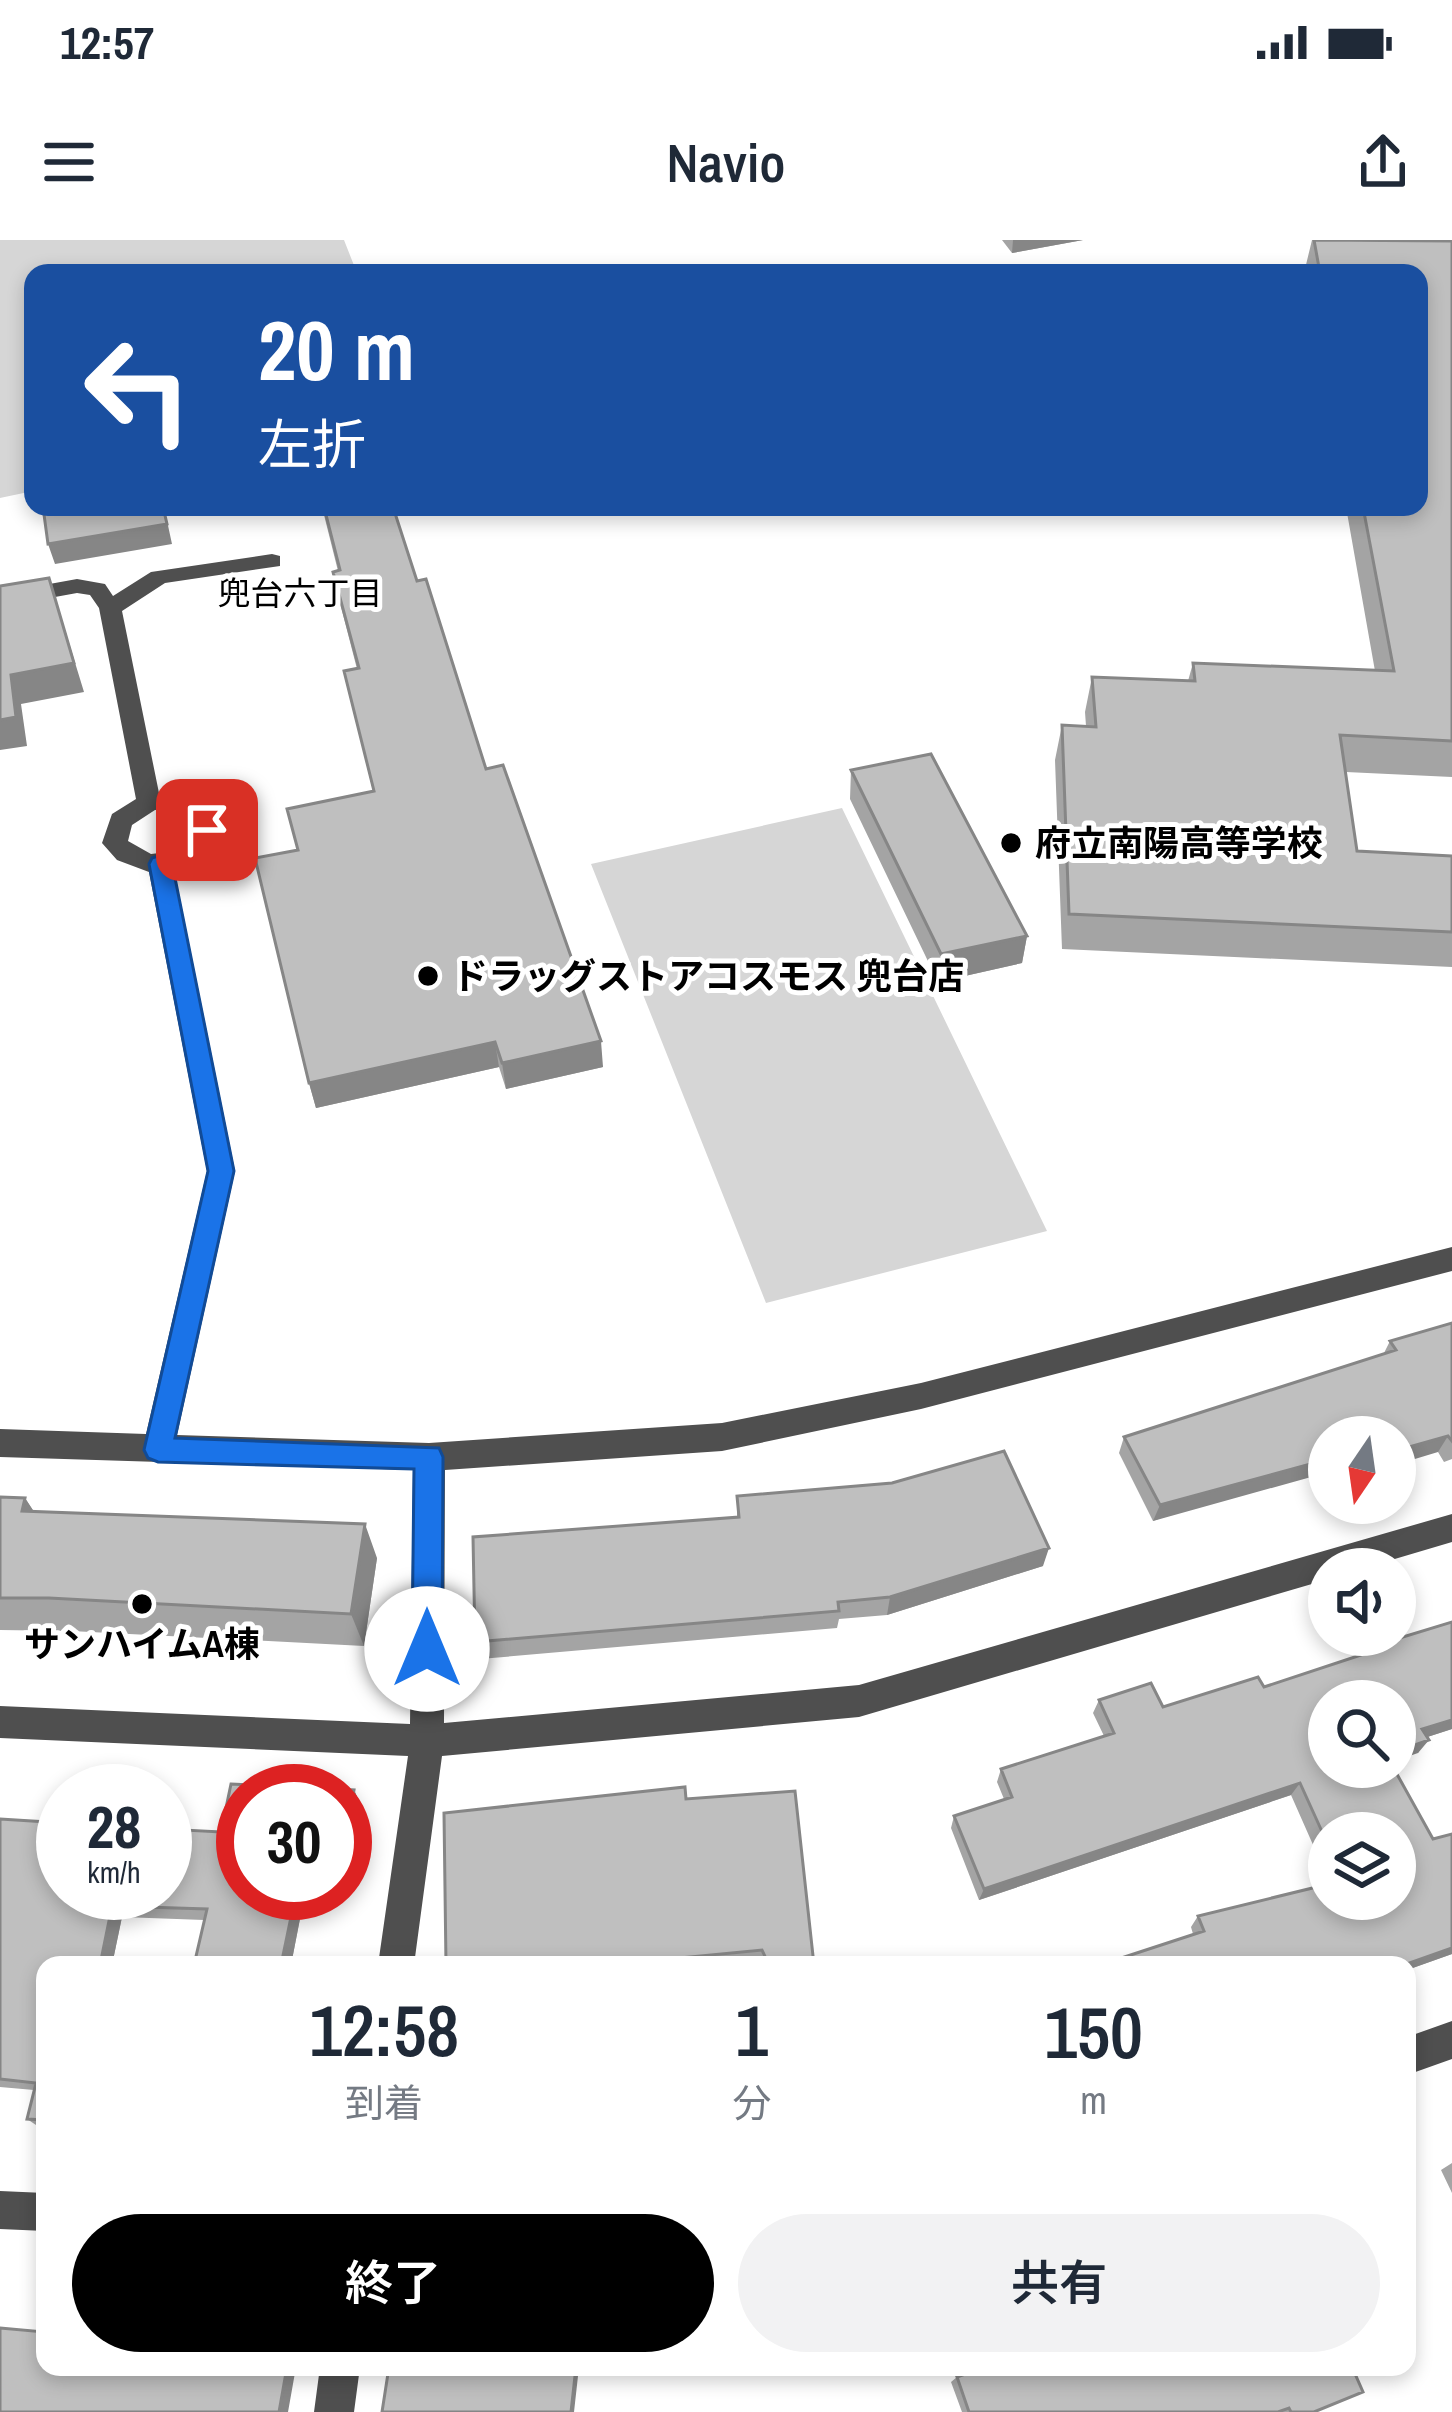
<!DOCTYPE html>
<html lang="ja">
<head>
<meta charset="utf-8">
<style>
	body { margin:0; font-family:"Archivo Narrow","Noto Sans JP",sans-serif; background:#f2f2f3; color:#1f2937; height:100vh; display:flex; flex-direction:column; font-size:45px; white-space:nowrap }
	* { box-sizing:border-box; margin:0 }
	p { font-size:39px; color:#747a83 }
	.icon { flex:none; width:66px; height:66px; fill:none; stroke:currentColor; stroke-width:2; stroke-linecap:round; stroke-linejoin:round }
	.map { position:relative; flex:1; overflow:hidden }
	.drawer { position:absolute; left:36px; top:1716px; width:1380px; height:420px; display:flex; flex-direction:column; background:#fff; border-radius:24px; box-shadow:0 6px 18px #0003 }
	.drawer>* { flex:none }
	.hud { position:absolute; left:24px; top:24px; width:1404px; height:252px; border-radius:24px; box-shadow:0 6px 18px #0003; background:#1a4fa0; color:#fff; overflow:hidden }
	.needle { width:78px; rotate:193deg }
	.tools { position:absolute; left:1308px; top:1176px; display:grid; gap:24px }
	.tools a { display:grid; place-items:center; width:108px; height:108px; border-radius:50%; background:#fff; box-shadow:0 6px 18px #0003; font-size:60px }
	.speed { position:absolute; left:36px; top:1524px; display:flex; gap:24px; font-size:60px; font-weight:700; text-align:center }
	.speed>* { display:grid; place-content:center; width:156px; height:156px; border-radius:50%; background:#fff; box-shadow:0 6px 18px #0003; line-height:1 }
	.speed small { font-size:30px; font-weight:400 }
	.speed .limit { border:18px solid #d22; background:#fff; color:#111 }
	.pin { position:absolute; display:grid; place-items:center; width:102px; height:102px; color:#fff; margin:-51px; border-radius:24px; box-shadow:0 6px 18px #0006 }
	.me { position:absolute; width:132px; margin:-66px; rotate:0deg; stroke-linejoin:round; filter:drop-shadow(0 0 9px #0008) }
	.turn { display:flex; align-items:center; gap:42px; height:252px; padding:0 36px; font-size:54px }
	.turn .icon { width:156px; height:156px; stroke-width:2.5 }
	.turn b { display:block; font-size:84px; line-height:102px }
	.eta { display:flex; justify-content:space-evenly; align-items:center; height:204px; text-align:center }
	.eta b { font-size:72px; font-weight:600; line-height:84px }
	.cta { display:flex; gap:24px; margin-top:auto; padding:24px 36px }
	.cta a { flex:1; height:138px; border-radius:72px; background:#000; color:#fff; font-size:48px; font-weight:600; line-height:138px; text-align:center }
	.cta a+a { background:#f2f2f3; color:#1f2937 }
	.status { display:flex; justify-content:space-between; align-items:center; height:84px; padding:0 60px; background:#fff; direction:ltr }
	.status svg { height:33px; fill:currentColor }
	header { display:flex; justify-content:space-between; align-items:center; height:156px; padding:0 36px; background:#fff; font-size:54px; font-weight:600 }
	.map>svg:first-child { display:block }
</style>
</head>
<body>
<div class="status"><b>12:57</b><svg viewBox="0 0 49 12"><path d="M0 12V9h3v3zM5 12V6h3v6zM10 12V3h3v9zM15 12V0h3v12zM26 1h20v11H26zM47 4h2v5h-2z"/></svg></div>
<header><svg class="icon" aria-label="menu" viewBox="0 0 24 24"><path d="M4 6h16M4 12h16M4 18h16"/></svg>Navio<svg class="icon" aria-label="share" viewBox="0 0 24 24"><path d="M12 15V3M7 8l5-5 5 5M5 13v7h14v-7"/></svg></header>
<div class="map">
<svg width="1452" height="2172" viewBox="0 0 1452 2172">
	<rect width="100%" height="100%" fill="#fff"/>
	<path fill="#d6d6d6" d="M0,0H344L357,33H33V251L0,258Z
		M842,568L1047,991L766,1063L591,624Z"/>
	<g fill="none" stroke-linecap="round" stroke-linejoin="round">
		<path fill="#4f4f4f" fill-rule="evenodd" d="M272,314L280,316V326L165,343L122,371L159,553L172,551L204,563L220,590L198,618L174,629L235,931L177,1195L429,1203L722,1183L921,1143L1452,1007V1031L921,1169L722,1211L445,1230L444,1483L859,1445L1452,1274V1302L1361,1329H1329V1339L859,1477L442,1516L414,1725H378L408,1516L0,1498V1466L410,1484L413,1230L0,1217V1189L146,1194L207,931L149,632L117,620L102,603L112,574L136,559L99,368L90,355L77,353L0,367V353L77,339L105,344L113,356L151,332ZM172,569L191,579L194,589L168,612L151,614L128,601L132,585L155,570Z
			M1452,1781V1819L1407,1835V1797Z
			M0,1951L45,1953V1991L0,1989Z
			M320,2127H360L354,2172H314Z"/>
	</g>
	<path fill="#a4a4a4" d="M1002,0H1083L1012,13Z
		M1312,0L1452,1V537L1346,532L1357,611L1452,616V727L1062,709L1055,520L1062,485L1086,486L1085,472L1092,437L1188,441L1193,423L1375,431L1346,267H1419V33H1304Z
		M322,267H393L417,341L486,529L603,827L506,849L499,827L316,868L309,843L297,610L373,551L344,431L357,429L339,359L333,332L338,331Z
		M851,530L1027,696L1022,723L938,742L850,559Z
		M1452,1083V1219L1444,1222L1438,1212L1395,1197L1153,1281L1119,1213L1124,1197L1384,1113L1390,1101Z
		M737,1256L1043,1326L887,1375L839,1379L837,1388L480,1419L475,1402L737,1277Z
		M0,1257L25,1258L34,1272L377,1318L364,1406L71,1391L0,1390Z
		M1452,1382V1489L1427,1497L1418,1513L1329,1461L1433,1599L1452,1594V1714L1407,1730L1193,1694L1191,1687L1198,1676L1395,1659L1329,1593V1641L1291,1555L979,1660L951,1588L954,1576L1004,1559L997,1542L1001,1529L1104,1496L1093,1473L1099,1460L1163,1467L1264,1447L1375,1410L1380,1404Z
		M231,1544L354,1550L360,1563L347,1643H345V1551H243V1653H305L291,1725H194L204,1680L122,1677L112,1725H45V1887H39L27,1879L34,1850L0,1847V1579L63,1583V1653H165V1589L221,1592Z
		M686,1559L814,1725H764L762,1720L713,1725H446Z
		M1452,1923V1953L1441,1930Z
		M984,2127L1314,2172H962L951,2142L957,2137Z"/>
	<path fill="#868686" d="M1013,0H1083L1012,13Z
		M164,267L172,304L55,324L48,304Z
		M58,367L84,452L21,464L27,506L0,510V480L11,435Z
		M1027,696L1022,723L938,742L941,714Z
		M601,801L603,827L506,849L502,823Z
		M495,802L499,827L316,868L309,843Z
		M1448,1196L1438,1212L1395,1225V1211Z
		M1329,1219V1232L1153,1281L1160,1265Z
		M25,1258L48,1293L22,1271Z
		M365,1284L377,1318L364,1406L351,1374Z
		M1049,1308L1043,1326L887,1375L890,1357Z
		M1452,1480V1489L1412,1502L1422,1489Z
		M1429,1500L1418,1513L1395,1521V1512Z
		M1300,1543L1291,1555L979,1660L984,1649Z
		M354,1550L360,1563L347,1643L345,1640V1606Z
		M296,1653H305L291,1725H281Z
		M112,1666L122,1677L112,1725H100Z
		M1452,1708V1714L1407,1730V1725H1404Z
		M287,2127H296L288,2172H279Z
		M576,2127H579L574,2172H571Z"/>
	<path fill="#bfbfbf" stroke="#868686" stroke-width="3" d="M1314,0L1452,1V501L1340,495L1357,611L1452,616V692L1069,674L1062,485L1096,487L1092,437L1195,441L1193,423L1394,431L1363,267H1419V33H1320Z
		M43,267H163L167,284L48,304Z
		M324,267H393L417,341L426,339L486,529L503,525L601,801L502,823L495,802L309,843L255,618L298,610L287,569L374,551L344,431L359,428L333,332L340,330Z
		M49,338L74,423L11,435L16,477L0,480V346Z
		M931,514L1027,696L941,714L851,530Z
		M1452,1083V1201L1448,1196L1395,1211V1197H1329V1219L1160,1265L1124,1197L1396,1110L1390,1101Z
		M1004,1211L1049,1308L890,1357L838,1362L839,1371L475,1402L473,1297L739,1277L737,1256L892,1243Z
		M0,1257L25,1258L22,1271L365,1284L351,1374L49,1358H0Z
		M1452,1382V1480L1422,1489L1429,1500L1395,1512V1461H1329V1527H1393L1433,1599L1452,1594V1708L1404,1725H1100L1204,1691L1198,1676L1329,1644V1659H1395V1593H1329V1607L1300,1543L984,1649L954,1576L1012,1557L1001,1529L1114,1493L1099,1460L1151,1443L1163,1467L1258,1437L1264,1447L1382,1408L1380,1404Z
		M231,1544L354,1550L345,1606V1551H243V1653H296L281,1725H194L207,1669L112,1666L100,1725H45V1880L27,1879L36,1843L0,1839V1579L63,1583V1653H165V1589L221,1592Z
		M685,1547L686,1559L795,1551L814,1725H769L762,1710L607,1725H446L444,1573Z
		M0,2088L45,2092V2127H287L279,2172H0Z
		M389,2127H576L571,2172H382Z
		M984,2127H1352L1363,2152L1314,2172H1291L1289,2168L1278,2172H969L957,2137Z"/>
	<path fill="#1a73e8" stroke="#114b97" stroke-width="3" d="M207,582L219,590L207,611L173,628L234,931L175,1198L439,1208L443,1217L442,1409L438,1419L427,1423L417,1419L412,1409L414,1229L158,1222L148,1218L144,1210L208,931L149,624L152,618C175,611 187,606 199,585Z"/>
	<g fill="#000" stroke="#fff" stroke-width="4.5">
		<circle cx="1011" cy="603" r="12"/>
		<circle cx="428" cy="736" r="12"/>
		<circle cx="142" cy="1364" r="12"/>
	</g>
	<g text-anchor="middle" stroke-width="10" stroke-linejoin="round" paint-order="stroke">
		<g font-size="33" fill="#000" stroke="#fff">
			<text x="300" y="365">兜台六丁目</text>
		</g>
		<g font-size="36" font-weight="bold" fill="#000" stroke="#fff" text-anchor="start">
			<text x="1035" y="616">府立南陽高等学校</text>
			<text x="452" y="749">ドラッグストアコスモス 兜台店</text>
			<text x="142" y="1417" text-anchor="middle">サンハイムA棟</text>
		</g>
	</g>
</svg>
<div class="tools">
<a><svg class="needle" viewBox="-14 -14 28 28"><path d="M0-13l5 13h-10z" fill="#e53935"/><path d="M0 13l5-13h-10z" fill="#747a83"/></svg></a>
<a><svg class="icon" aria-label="sound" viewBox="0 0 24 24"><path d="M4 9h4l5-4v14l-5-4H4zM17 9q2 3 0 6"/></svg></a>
<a><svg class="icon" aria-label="search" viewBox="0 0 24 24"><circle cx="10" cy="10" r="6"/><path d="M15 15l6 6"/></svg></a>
<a><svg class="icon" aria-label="layers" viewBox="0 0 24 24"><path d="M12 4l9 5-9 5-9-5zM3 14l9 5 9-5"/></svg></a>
</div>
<div class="speed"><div>28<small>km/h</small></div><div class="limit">30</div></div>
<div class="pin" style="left:207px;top:590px;background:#d93025"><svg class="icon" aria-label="arrive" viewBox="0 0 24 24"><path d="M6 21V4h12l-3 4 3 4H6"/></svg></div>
<svg class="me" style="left:427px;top:1409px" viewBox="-20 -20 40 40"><circle r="19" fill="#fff"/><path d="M0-13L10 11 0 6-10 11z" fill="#1a73e8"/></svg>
<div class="hud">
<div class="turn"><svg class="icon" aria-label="left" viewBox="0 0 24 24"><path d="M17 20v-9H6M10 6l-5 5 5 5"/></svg><div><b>20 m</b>左折</div></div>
</div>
<section class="drawer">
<div class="eta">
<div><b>12:58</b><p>到着</p></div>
<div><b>1</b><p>分</p></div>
<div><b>150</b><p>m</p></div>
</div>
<div class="cta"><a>終了</a><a>共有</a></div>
</section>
</div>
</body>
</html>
